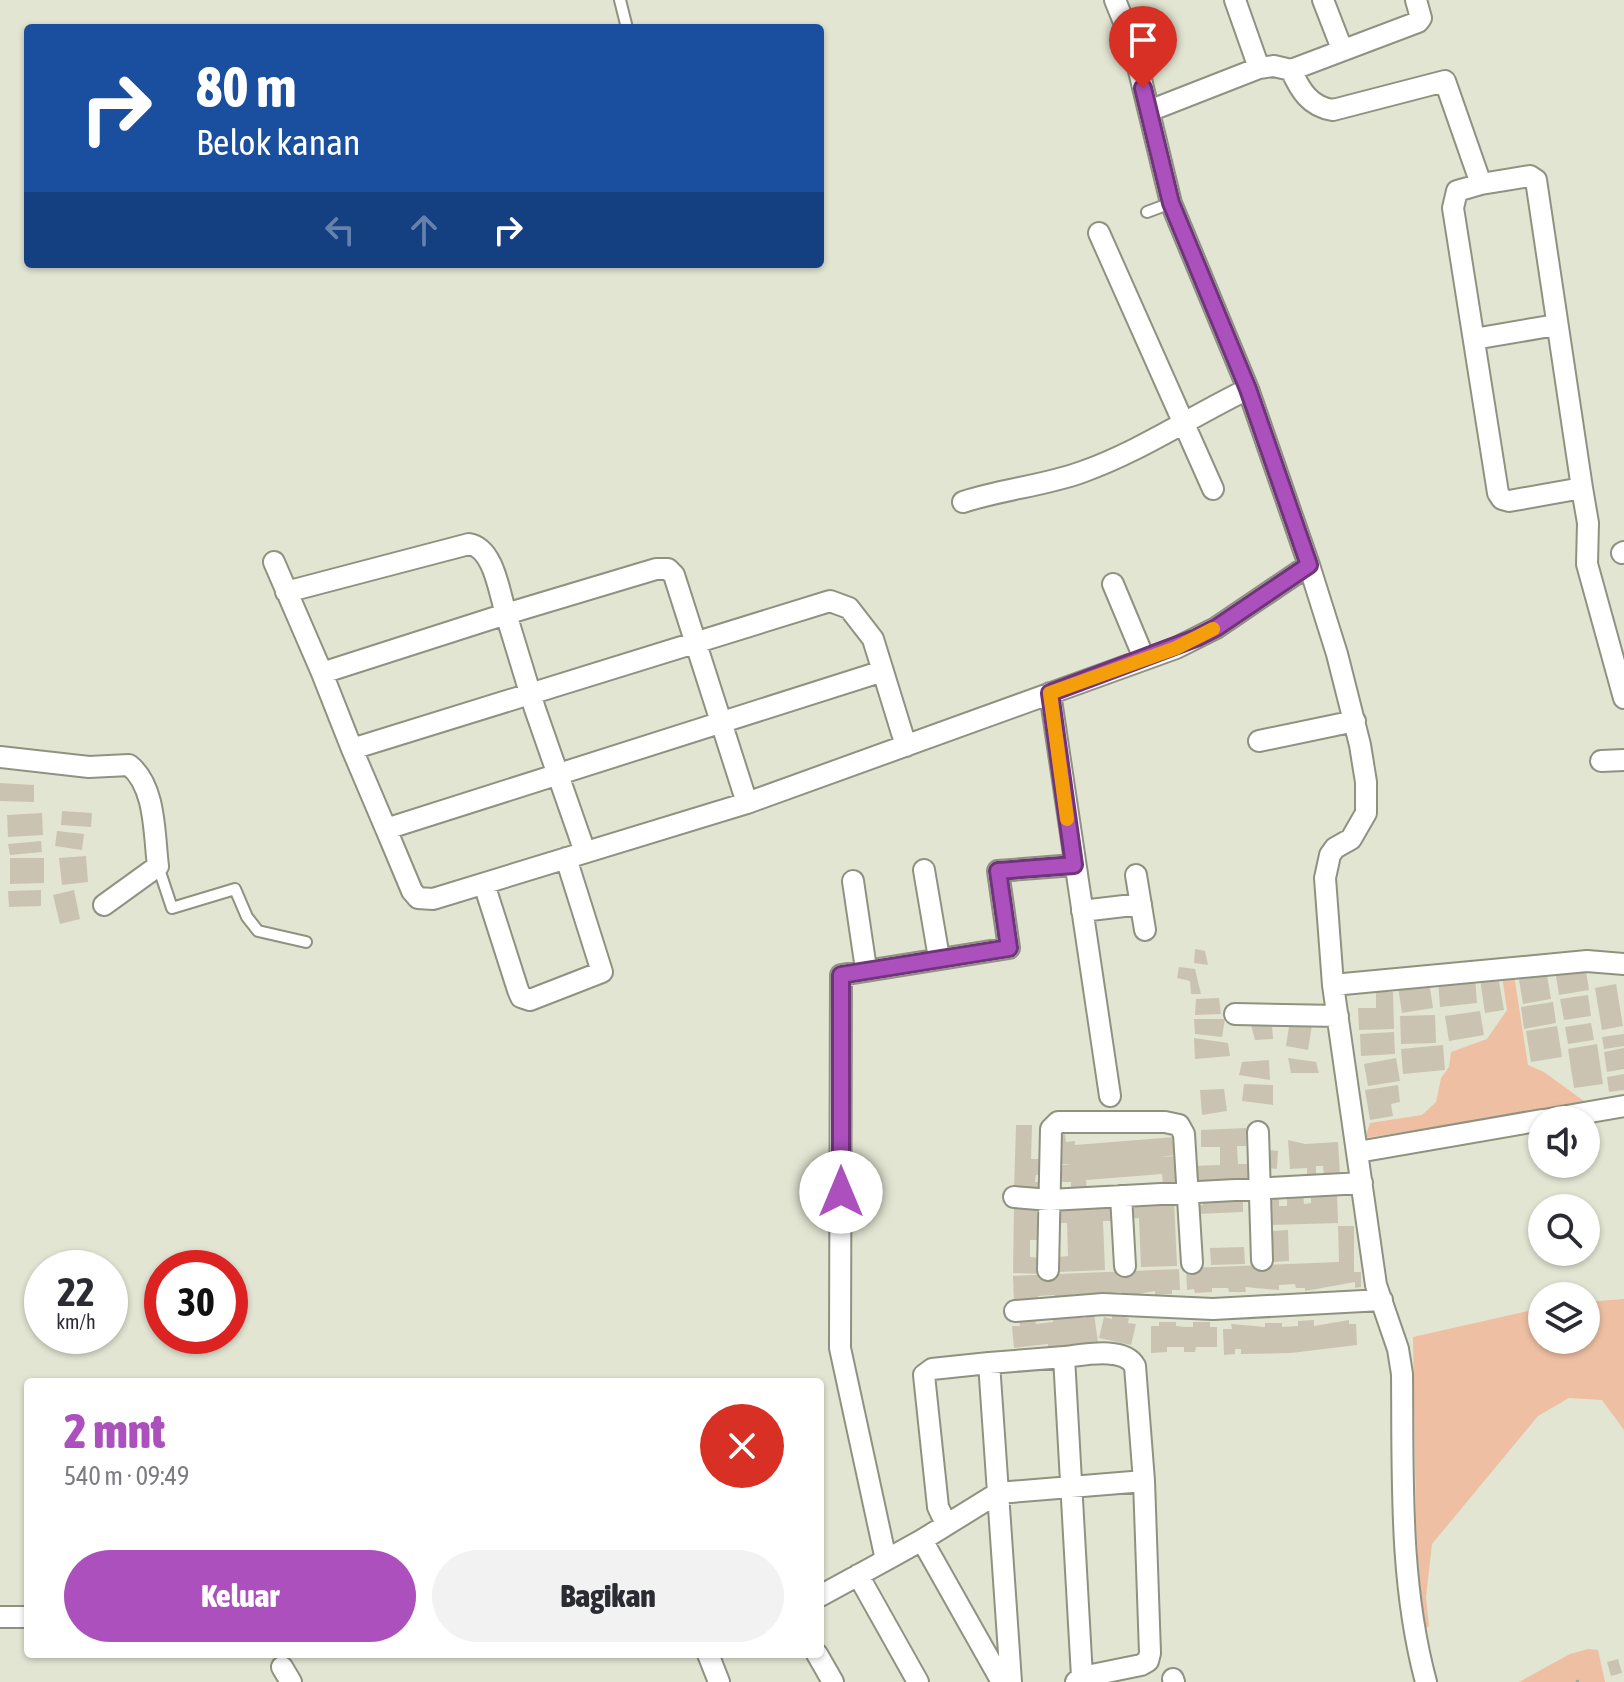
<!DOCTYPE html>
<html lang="id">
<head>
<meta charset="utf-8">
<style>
	body { margin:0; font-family:"Asap Condensed",sans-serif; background:#f2f2f3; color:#2b2b33; height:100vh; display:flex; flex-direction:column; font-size:30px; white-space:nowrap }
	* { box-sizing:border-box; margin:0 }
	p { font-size:26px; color:#7c7c81 }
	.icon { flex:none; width:44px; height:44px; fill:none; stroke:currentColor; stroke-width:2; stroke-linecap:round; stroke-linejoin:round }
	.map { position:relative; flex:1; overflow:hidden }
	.sheet { position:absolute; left:24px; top:1378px; width:800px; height:280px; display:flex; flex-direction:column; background:#fff; border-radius:8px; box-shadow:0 2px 6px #0004 }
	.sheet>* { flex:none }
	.guide { position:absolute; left:24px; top:24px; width:800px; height:244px; border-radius:8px; box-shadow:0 2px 6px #0004; background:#1a4fa0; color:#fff; overflow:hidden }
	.controls { position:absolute; left:1528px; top:1106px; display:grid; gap:16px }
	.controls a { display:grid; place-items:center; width:72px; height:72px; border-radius:50%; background:#fff; box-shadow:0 2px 6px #0004; font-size:40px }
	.speed { position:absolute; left:24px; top:1250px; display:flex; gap:16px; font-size:40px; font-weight:700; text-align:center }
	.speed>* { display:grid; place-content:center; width:104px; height:104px; border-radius:50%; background:#fff; box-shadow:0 2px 6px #0004; line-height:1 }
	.speed small { font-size:20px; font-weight:400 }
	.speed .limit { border:12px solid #d22; background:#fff; color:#111 }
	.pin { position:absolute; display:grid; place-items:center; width:68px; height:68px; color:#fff; margin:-82px -34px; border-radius:50% 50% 50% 0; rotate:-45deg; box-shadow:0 0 8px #0007 }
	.pin .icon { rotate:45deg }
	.me { position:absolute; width:88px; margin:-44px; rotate:0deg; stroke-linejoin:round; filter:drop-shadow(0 0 6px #0008) }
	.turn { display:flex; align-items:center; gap:28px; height:168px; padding:0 40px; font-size:36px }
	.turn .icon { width:104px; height:104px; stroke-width:2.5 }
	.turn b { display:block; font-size:56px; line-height:68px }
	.lanes { display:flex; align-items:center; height:76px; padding:0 40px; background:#0003; justify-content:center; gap:40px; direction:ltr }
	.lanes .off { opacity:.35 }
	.round { display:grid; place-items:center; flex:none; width:84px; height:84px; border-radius:42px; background:#f2f2f3 }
	.head { display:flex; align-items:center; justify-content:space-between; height:136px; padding:0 40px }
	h1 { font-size:48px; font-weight:800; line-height:60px; color:#ab50bc }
	.cta { display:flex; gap:16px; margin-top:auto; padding:16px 40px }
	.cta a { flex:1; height:92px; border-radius:48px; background:#ab50bc; color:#fff; font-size:32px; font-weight:800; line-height:92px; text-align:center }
	.cta a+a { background:#f2f2f3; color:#2b2b33 }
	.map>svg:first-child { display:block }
</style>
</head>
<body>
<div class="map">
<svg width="1624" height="1682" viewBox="0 0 1624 1682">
	<rect width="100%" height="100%" fill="#e2e5d2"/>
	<path fill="#eebfa2" d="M1514,975L1528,1065L1544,1072L1588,1104L1365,1138L1370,1123L1422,1115L1436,1102L1441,1078L1449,1067L1451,1052L1487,1039L1507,1010L1502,976Z
		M1624,1299V1430L1602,1400L1569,1398L1538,1416L1432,1544L1426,1597L1429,1626L1422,1631L1416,1523L1413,1337L1542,1308V1340H1586V1302Z
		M1588,1649L1598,1650L1605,1682H1519L1570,1654Z"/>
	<path fill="#cbc3b1" d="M0,783L34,785V802L0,801Z
		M62,811L92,813L91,827L61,825Z
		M42,813L43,835L8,837L7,815Z
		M57,831L84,834L82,850L55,846Z
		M41,841L42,852L10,855L8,844Z
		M86,856L88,882L62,885L59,858Z
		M10,858H44V883L10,884Z
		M41,890V906L9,907L8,891Z
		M74,890L80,919L60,924L53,895Z
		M1195,949L1205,951L1208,965L1194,963Z
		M1585,965L1589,990L1559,995L1555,970Z
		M1179,967L1195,969L1201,994H1191L1190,981L1177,978Z
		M1546,969L1551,999L1523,1004L1518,974Z
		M1498,976L1504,1010L1485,1013L1480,979Z
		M1475,977L1477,1003L1440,1007L1438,980Z
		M1429,982L1433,1008L1402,1013L1398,987Z
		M1616,984L1623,1026L1602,1030L1595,988Z
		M1376,992H1393L1394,1029L1359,1030L1358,1008H1376Z
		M1588,995L1591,1016L1564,1020L1560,999Z
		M1219,998L1221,1014L1195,1015L1196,999Z
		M1553,1002L1556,1023L1524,1029L1521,1007Z
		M1480,1011L1484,1035L1449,1041L1445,1016Z
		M1435,1015L1436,1043L1401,1044L1400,1016Z
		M1194,1019H1225L1222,1037L1195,1034Z
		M1290,1020L1312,1025L1308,1050L1286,1046Z
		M1591,1023L1594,1040L1568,1044L1565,1027Z
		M1251,1025H1272L1273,1039L1255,1040Z
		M1557,1026L1562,1057L1531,1062L1526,1031Z
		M1394,1032L1395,1054L1361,1056L1360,1034Z
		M1624,1034V1046L1604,1049L1602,1037Z
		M1194,1038L1228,1043L1230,1056L1195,1059Z
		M1597,1044L1603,1084L1574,1088L1568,1049Z
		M1443,1045L1445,1070L1403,1074L1401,1049Z
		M1624,1048V1069L1607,1072L1604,1052Z
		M1288,1058L1316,1062L1319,1073H1291Z
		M1396,1058L1400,1081L1368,1086L1364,1064Z
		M1269,1060L1270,1080L1239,1075L1242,1062Z
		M1624,1074V1090L1609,1092L1607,1077Z
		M1244,1084L1273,1085V1105L1242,1101Z
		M1398,1085L1400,1102L1391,1104L1393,1116L1370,1120L1365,1090Z
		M1224,1089L1227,1111L1202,1115L1200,1090Z
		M1016,1125H1032L1031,1159H1042V1175H1036L1035,1182H1040V1192L1014,1191Z
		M1246,1128V1146H1237L1238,1164H1248L1249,1181L1192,1183V1166L1220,1165V1147H1201V1130Z
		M1065,1134L1066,1142L1075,1141V1145L1175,1137L1176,1155L1160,1157L1177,1156L1179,1184L1163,1185L1162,1174L1086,1180L1087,1190L1071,1191V1182H1062L1061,1165L1072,1164H1061L1058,1135Z
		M1288,1140L1305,1144L1338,1142L1340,1175L1324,1176L1323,1166H1316V1176L1307,1177V1168L1290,1169Z
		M1270,1150L1278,1151L1277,1169L1269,1168Z
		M1337,1191L1338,1223L1271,1225L1270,1193H1279V1206H1287V1193L1303,1192L1304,1204L1311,1203V1192Z
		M1243,1196V1212L1197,1214V1205H1203V1197Z
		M1174,1201L1177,1266L1141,1267L1139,1218L1127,1219L1126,1203Z
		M1114,1205L1115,1221H1103L1105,1270L1058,1272V1257L1068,1256L1067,1223H1055V1207Z
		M1014,1206L1042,1207L1041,1240H1030V1257L1041,1258V1274L1013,1273Z
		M1338,1226H1354V1272H1361V1287L1355,1288V1282L1305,1291V1288H1296L1295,1284L1279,1285V1290L1245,1287L1246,1292H1229L1228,1288H1212V1292L1195,1293L1194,1289L1187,1290L1186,1268L1339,1262Z
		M1288,1230L1289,1261L1272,1262L1271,1231Z
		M1244,1247L1245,1264L1211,1265L1210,1248Z
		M1179,1269L1180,1290H1172V1294L1155,1295V1291L1121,1297V1292L1113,1293V1299L1089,1300V1294H1079L1071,1295L1072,1299L1054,1300V1295L1038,1296V1301L1014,1302L1013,1276Z
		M1094,1313L1098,1343L1048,1348V1344L1014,1348L1012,1326H1020L1019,1320L1035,1318L1036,1324L1053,1322V1317L1086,1318V1314Z
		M1112,1315L1129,1318L1128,1323L1136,1324L1131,1345L1099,1338L1104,1317L1112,1319Z
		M1314,1320V1326L1349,1320V1324H1356L1357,1345L1291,1353L1241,1354V1349H1235V1354L1224,1355L1223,1329H1232L1231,1324L1265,1327V1323H1282V1327L1298,1326V1321Z
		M1159,1322H1176V1326L1185,1327H1193V1322H1210V1327H1217V1347H1196L1195,1352H1184V1347H1167V1352L1151,1353V1326H1159Z
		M1618,1659L1622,1673L1611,1676L1607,1662Z"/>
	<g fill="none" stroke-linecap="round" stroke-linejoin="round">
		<defs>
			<path id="lane" d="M620,0L627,28
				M1147,212L1171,203
				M158,866L172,908L235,889L247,917L258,931L306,942"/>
			<path id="street" d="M1115,0L1132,42L1171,203L1248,389L1309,565L1337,654L1360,745L1366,782V813L1351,839L1335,848L1330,855L1325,878L1333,985L1376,1285L1398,1349L1402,1374C1403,1477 1399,1582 1426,1682
				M1235,0L1259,68
				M1323,0L1342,49
				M1291,70C1300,90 1310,107 1333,110L1445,81L1481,184L1530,176L1536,180L1582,488
				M1149,111L1259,68L1274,66L1291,70L1418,22L1421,18L1416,0
				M1481,184L1457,191L1453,208L1498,493L1502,499L1509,501L1582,488L1588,523L1587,564L1624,698
				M1099,233L1213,489
				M1474,339L1556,325
				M963,502C1003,489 1043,486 1082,472C1141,451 1192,416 1248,389
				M1622,553L1624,552
				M274,562L322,673
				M1113,584L1144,658
				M286,592L469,544C494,548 499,592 506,614L322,673L352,749
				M883,671L386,829L412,891L418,898L433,899L747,803L1176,648L1216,628L1309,565
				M1050,693L1110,1096
				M1259,741L1355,721
				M0,757L89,767L129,765C156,786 154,835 158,866L104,905
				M1601,761L1624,760
				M386,829L352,749L830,601L849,608L873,639L906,746
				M585,852L535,709L506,614L656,569H668L674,575L747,803
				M924,870L939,958
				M1136,875L1145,930
				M853,881L866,969
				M484,884L518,990L521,997L530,1000L602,972L566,858
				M1082,911L1141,904
				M1333,985L1587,961L1624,964
				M1235,1014L1338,1016
				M1544,1120L1624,1106
				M1258,1132L1262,1260
				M1358,1152L1542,1120
				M1121,1196L1125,1266
				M1014,1197L1050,1200L1362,1183
				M1048,1270L1051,1129L1058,1122H1165L1179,1125L1184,1134L1192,1263
				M1015,1311L1103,1304L1213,1309L1382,1300
				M946,1524L938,1507L924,1375L932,1369L989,1363
				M922,1540L886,1560L840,1348L841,975L1009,948L998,871L1074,865
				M858,1575L918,1682
				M820,1596L886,1560
				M0,1617H28
				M708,1654L719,1682
				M817,1654L833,1682
				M282,1667L291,1682
				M1173,1679L1174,1682
				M1002,1682L922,1540L998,1493L989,1363L1064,1357
				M1011,1682L998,1493L1144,1481
				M1076,1682L1082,1677L1141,1665L1148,1661L1150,1653L1144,1481L1135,1366C1124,1346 1083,1355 1064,1357L1082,1677"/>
		</defs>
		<use href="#lane" stroke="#8f9281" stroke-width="14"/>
		<use href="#street" stroke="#8f9281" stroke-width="24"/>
		<path stroke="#a5a899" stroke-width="3" stroke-dasharray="6 4" stroke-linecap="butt" d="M1576,1682L1579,1681"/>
		<use href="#lane" stroke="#fff" stroke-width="10"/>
		<use href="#street" stroke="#fff" stroke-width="20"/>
	</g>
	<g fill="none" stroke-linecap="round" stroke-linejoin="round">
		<defs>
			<path id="route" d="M841,1192V975L1009,948L998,871L1074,865L1050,693L1196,638L1216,628L1309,565L1248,389L1171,203L1143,88"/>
		</defs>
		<use href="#route" stroke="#6f347a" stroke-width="20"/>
		<use href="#route" stroke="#ab50bc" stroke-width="14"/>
		<path stroke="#f59e0b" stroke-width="14" d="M1067,819L1050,693L1176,648L1213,629"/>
	</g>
</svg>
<div class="controls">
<a><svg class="icon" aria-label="sound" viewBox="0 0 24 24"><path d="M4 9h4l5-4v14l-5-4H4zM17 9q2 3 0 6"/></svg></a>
<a><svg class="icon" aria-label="search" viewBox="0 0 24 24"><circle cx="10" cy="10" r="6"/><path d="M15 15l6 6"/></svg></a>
<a><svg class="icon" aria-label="layers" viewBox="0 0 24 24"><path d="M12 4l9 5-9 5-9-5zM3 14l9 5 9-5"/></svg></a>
</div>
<div class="speed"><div>22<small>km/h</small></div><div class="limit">30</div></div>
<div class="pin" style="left:1143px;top:88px;background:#d93025"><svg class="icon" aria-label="arrive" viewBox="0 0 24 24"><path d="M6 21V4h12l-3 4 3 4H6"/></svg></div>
<svg class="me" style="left:841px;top:1192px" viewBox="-20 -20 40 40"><circle r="19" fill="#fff"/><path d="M0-13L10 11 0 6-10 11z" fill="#ab50bc"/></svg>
<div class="guide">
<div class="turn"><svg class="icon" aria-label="right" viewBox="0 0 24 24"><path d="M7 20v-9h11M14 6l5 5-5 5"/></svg><div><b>80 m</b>Belok kanan</div></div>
<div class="lanes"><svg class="icon off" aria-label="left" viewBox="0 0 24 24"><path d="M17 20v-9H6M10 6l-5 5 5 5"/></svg><svg class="icon off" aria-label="ahead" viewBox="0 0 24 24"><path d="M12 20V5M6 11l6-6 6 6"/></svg><svg class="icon" aria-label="right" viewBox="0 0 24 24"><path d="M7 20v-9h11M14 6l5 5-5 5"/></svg></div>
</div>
<section class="sheet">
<div class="head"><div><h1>2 mnt</h1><p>540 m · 09:49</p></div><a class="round" style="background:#d93025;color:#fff"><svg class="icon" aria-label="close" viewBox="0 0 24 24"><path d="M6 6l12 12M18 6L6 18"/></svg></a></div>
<div class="cta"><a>Keluar</a><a>Bagikan</a></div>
</section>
</div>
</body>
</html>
